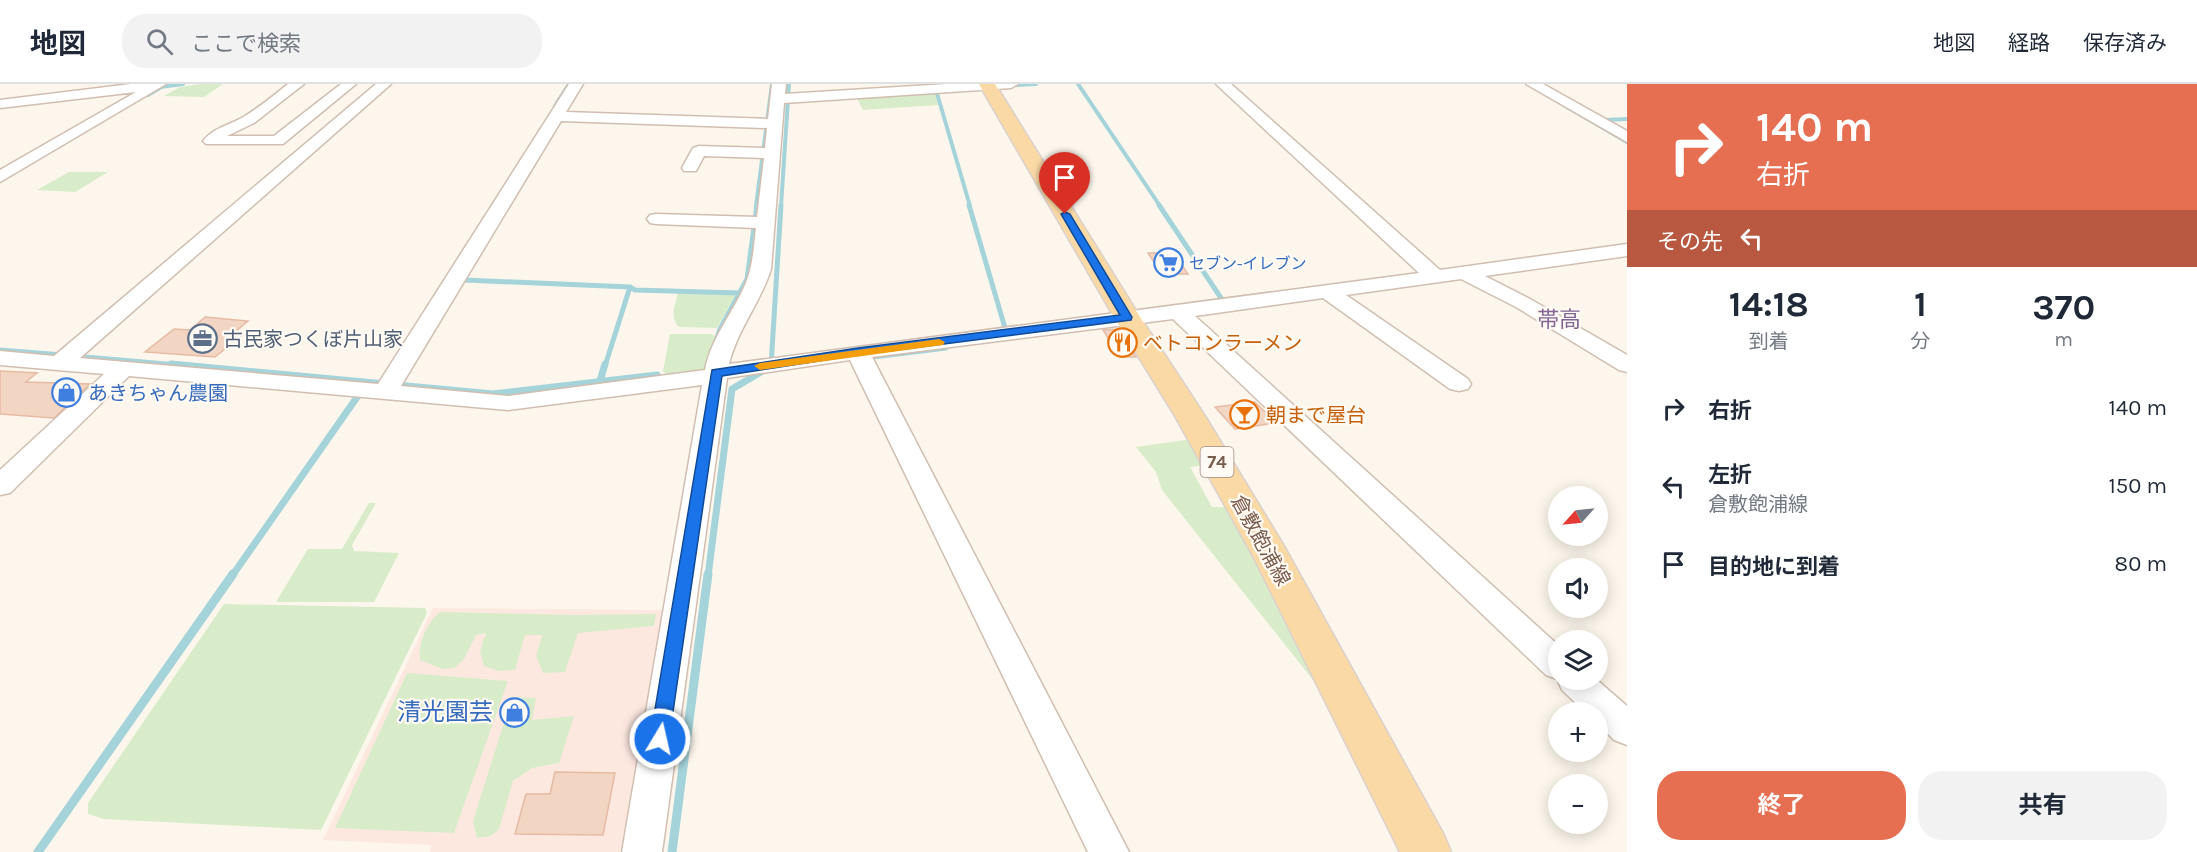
<!DOCTYPE html>
<html lang="ja">
<head>
<meta charset="utf-8">
<style>
	body { margin:0; font-family:Karla,"Noto Sans JP",sans-serif; background:#f2f2f3; color:#1f2937; height:100vh; display:flex; flex-direction:column; font-size:22px; white-space:nowrap }
	* { box-sizing:border-box; margin:0 }
	p { font-size:20px; color:#747a83 }
	.icon { flex:none; width:33px; height:33px; fill:none; stroke:currentColor; stroke-width:2; stroke-linecap:round; stroke-linejoin:round }
	.map { position:relative; flex:1; overflow:hidden }
	.sheet { display:flex; flex-direction:column; background:#fff; width:570px }
	.sheet>* { flex:none }
	.guide { background:#e76f51; color:#fff; overflow:hidden }
	.needle { width:39px; rotate:243deg }
	.tools { position:absolute; left:1548px; top:402px; display:grid; gap:12px }
	.tools a { display:grid; place-items:center; width:60px; height:60px; border-radius:50%; background:#fff; box-shadow:0 3px 15px #0003; font-size:30px }
	.pin { position:absolute; display:grid; place-items:center; width:51px; height:51px; color:#fff; margin:-62px -26px; border-radius:50% 50% 50% 0; rotate:-45deg; box-shadow:0 0 6px #0007 }
	.pin .icon { rotate:45deg }
	.me { position:absolute; width:66px; margin:-33px; rotate:9deg; stroke-linejoin:round; filter:drop-shadow(0 0 4px #0008) }
	.turn { display:flex; align-items:center; gap:21px; height:126px; padding:0 30px; font-size:27px }
	.turn .icon { width:78px; height:78px; stroke-width:2.5 }
	.turn b { display:block; font-size:42px; line-height:51px }
	.then { display:flex; align-items:center; height:57px; padding:0 30px; background:#0003; gap:12px; font-size:22px }
	.eta { display:flex; justify-content:space-evenly; align-items:center; height:102px; text-align:center }
	.eta b { font-size:36px; font-weight:700; line-height:42px }
	.primary-button { display:flex; gap:12px; margin-top:auto; padding:12px 30px }
	.primary-button a { flex:1; height:69px; border-radius:24px; background:#e76f51; color:#fff; font-size:24px; font-weight:700; line-height:69px; text-align:center }
	.primary-button a+a { background:#f2f2f3; color:#1f2937 }
	ul { padding:0; list-style:none }
	li { display:flex; align-items:center; gap:18px; height:78px; padding:0 30px }
	li div { flex:1 }
	li b { display:block; font-size:22px }
	li em { font-style:normal }
	header { display:flex; align-items:center; gap:36px; box-sizing:border-box; height:84px; padding:0 30px; background:#fff; border-bottom:2px solid #e0e1e3 }
	header strong { font-size:28px }
	nav { display:flex; gap:33px; margin-inline-start:auto; font-size:21px }
	.search { width:420px; height:54px; background:#f2f2f3; display:flex; align-items:center; gap:15px; box-sizing:border-box; padding:0 21px; border-radius:24px; color:#747a83; font-size:22px }
	main { display:flex; flex:1; min-height:0 }
	.map>svg:first-child { display:block }
</style>
</head>
<body>
<header>
<strong>地図</strong>
<div class="search"><svg class="icon" aria-label="search" viewBox="0 0 24 24"><circle cx="10" cy="10" r="6"/><path d="M15 15l6 6"/></svg>ここで検索</div>
<nav><a>地図</a><a>経路</a><a>保存済み</a></nav>
</header>
<main>
<div class="map">
<svg width="1627" height="768" viewBox="0 0 1627 768">
	<rect width="100%" height="100%" fill="#fdf6ec"/>
	<path fill="#fde8e0" d="M433,524L663,526L620,768H430L431,761L323,756Z"/>
	<path fill="#d8ecc9" d="M201,0H223L204,13L164,12L180,3Z
		M935,7L938,21L863,26L856,12Z
		M69,88H108L75,108L37,106Z
		M678,209L736,210L717,244L679,243C669,233 675,222 678,209Z
		M670,250H711L716,253L706,285L668,292L663,287Z
		M1192,355L1207,381L1190,383L1212,423H1232L1325,599L1317,601L1162,406L1156,388L1136,363Z
		M369,419H376L352,461L354,467L399,469L374,518H276L308,465H342Z
		M224,520L425,524L427,529L321,746L104,735L88,730V719Z
		M441,528L573,531L656,530L654,542L578,549L565,588L543,589L536,572L542,551H525L515,586L498,587L484,582L480,567L486,549L476,551L464,575L455,584L443,585L420,576C417,562 428,535 441,528Z
		M407,589L508,597L454,749L335,744Z
		M512,613L536,614L532,636L574,632L559,679L532,684L513,697L499,745L491,752L477,754L473,737Z"/>
	<g fill="none" stroke-linecap="round" stroke-linejoin="round">
		<path stroke="#a5d3da" stroke-width="4" d="M1078,0L1160,122
			M1015,1L1036,0
			M160,3L183,0
			M936,6L970,122
			M148,11L163,2
			M1557,17L1627,58
			M555,22L569,0
			M1605,36L1627,35
			M756,122L772,0
			M781,122L789,0"/>
		<path stroke="#a5d3da" stroke-width="5" d="M969,121L1005,244L1009,250
			M1159,121L1223,217
			M464,196L630,203L635,206L740,209
			M714,263L720,245L747,195L757,121
			M0,266L63,271
			M74,272L189,282
			M865,274L946,264
			M605,282L630,203
			M771,282L781,121"/>
		<path stroke="#a5d3da" stroke-width="7" d="M171,280L493,310L657,291
			M600,297L605,280
			M232,492L362,306
			M708,492L732,305L761,288"/>
		<path stroke="#a5d3da" stroke-width="9" d="M38,768L233,490
			M672,768L708,490"/>
	</g>
	<path fill="#f3d5c3" stroke="#e6bba3" stroke-width="1.5" d="M1148,169H1173L1188,190H1162Z
		M205,233L248,237L235,248L245,249L215,273L145,268L174,245L190,246Z
		M1119,245L1136,273H1120L1103,246Z
		M0,287L37,289L26,298L90,300L54,334L0,330Z
		M1255,318L1276,339L1235,345L1215,323Z
		M555,688L615,689L603,751L515,750L526,710H550Z"/>
	<g fill="none" stroke-linecap="round" stroke-linejoin="round">
		<defs>
			<path id="street" d="M131,0H166L0,98V86L136,8L0,24V16Z
				M288,0H304L254,39L227,52H274L341,0H356L283,60H206L203,57C214,43 231,41 245,32C260,23 274,11 288,0Z
				M376,0H391L80,274L378,300L569,0H583L566,28L768,35L772,0H786L785,10L947,0H1018L1011,4L784,19L771,185C761,218 737,246 729,280L1419,189L1216,0H1231L1440,186L1627,160V172L1485,192L1530,215L1627,271V288L1619,286L1516,223L1461,195L1346,211L1468,295L1471,300L1468,305L1459,307L1450,305L1323,214L1195,232L1558,561V596H1597L1627,622V661L1614,656L1598,640V628H1585L1562,606L1557,595L1546,591L1173,235L872,273L1129,768H1088L850,276L727,294L662,768H622L702,301L508,326L129,292L10,409L0,411V386L104,290L0,281V267L54,272ZM561,37L767,44L765,64L699,62L693,64L682,84L684,87H696L704,72L764,74L757,133L656,130L650,131L647,135L650,139L656,140L756,144C754,161 753,180 747,196C735,227 711,253 705,286L508,312L401,302Z
				M1526,0H1543L1627,47V58Z"/>
			<path id="primary" d="M979,0H995L1140,233L1205,332L1284,462L1444,751L1451,768H1400L1253,472L1175,332L1114,233Z"/>
		</defs>
		<use href="#street" stroke="#d1beb0" stroke-width="3"/>
		<use href="#primary" stroke="#dad1cd" stroke-width="3"/>
		<use href="#street" fill="#fff" fill-rule="evenodd"/>
		<use href="#primary" fill="#fbd9a5" fill-rule="evenodd"/>
	</g>
	<path fill="#1a73e8" stroke="#114b97" stroke-width="1.5" d="M1065,128L1070,130L1132,233L1131,236L858,271L722,292L669,655L666,660L660,663L653,660L650,655L712,286L858,264L1120,231L1061,130Z"/>
	<path fill="#f59e0b" d="M939,255L945,258L943,261L760,286L754,282L760,279Z"/>
	<defs>
		<symbol id="supermarket-ring" viewBox="-11 -11 22 22"><circle r="9.5" fill="#fffaf3" stroke="#3f7fe0" stroke-width="1.5"/><path d="M-6-5.5h2.5l.6 2H6L4.5 2H-2.5L-4.4-4H-6ZM-1.5 3.2a1.3 1.3 0 1 0 .1 0ZM3 3.2a1.3 1.3 0 1 0 .1 0Z" fill="#3f7fe0"/></symbol>
		<symbol id="office-ring" viewBox="-11 -11 22 22"><circle r="9.5" fill="#fffaf3" stroke="#5c6f8a" stroke-width="1.5"/><path d="M-6-3h4V-5.5h4V-3h4V5H-6ZM-1-4.5V-3h2v-1.5ZM-6 0V1H6V0Z" fill="#5c6f8a"/></symbol>
		<symbol id="restaurant-ring" viewBox="-11 -11 22 22"><circle r="9.5" fill="#fffaf3" stroke="#e8710a" stroke-width="1.5"/><path d="M-5-6h1v4h1v-4h1v4h1v-4h1v5L-1.5 .5V6h-2V.5L-5-1ZM5-6V6H3V1.5H1.5Q1.5-4 5-6Z" fill="#e8710a"/></symbol>
		<symbol id="shop-ring" viewBox="-11 -11 22 22"><circle r="9.5" fill="#fffaf3" stroke="#3f7fe0" stroke-width="1.5"/><path d="M-5-2.5h2.3a2.7 3.5 0 0 1 5.4 0H5L5.5 6h-11ZM-1.5-2.5h3a1.5 2.3 0 0 0-3 0Z" fill="#3f7fe0"/></symbol>
		<symbol id="bar-ring" viewBox="-11 -11 22 22"><circle r="9.5" fill="#fffaf3" stroke="#e8710a" stroke-width="1.5"/><path d="M-6-5H6L.8 .8V4.5H3.5V6h-7V4.5H-.8V.8Z" fill="#e8710a"/></symbol>
	</defs>
	<g fill-rule="evenodd">
		<use href="#supermarket-ring" x="1152" y="162" width="33" height="33"/>
		<use href="#office-ring" x="186" y="238" width="33" height="33"/>
		<use href="#restaurant-ring" x="1106" y="242" width="33" height="33"/>
		<use href="#shop-ring" x="50" y="292" width="33" height="33"/>
		<use href="#bar-ring" x="1228" y="314" width="33" height="33"/>
		<use href="#shop-ring" x="498" y="612" width="33" height="33"/>
	</g>
	<g text-anchor="middle" stroke-width="4.5" stroke-linejoin="round" paint-order="stroke">
		<g font-size="16" fill="#366cbe" stroke="#fffaf3" text-anchor="start">
			<text x="1189" y="185">セブン-イレブン</text>
		</g>
		<rect fill="#fffaf3" stroke="#a28b7f" stroke-width="1.5" x="1200.5" y="363" width="33" height="30" rx="4.5"/>
		<g font-size="18" font-weight="bold" fill="#7a5c4d">
			<text x="1217" y="384">74</text>
		</g>
		<g font-size="20" fill="#4e5e75" stroke="#fffaf3" text-anchor="start">
			<text x="223" y="262">古民家つくぼ片山家</text>
		</g>
		<g font-size="20" fill="#c56008" stroke="#fffaf3" text-anchor="start">
			<text x="1143" y="266">ベトコンラーメン</text>
			<text x="1266" y="338">朝まで屋台</text>
		</g>
		<g font-size="20" fill="#366cbe" stroke="#fffaf3" text-anchor="start">
			<text x="88" y="316">あきちゃん農園</text>
		</g>
		<g font-size="20" fill="#7a5c4d" stroke="#fffaf3">
			<text transform="translate(1261 456) rotate(61)" y="7">倉敷飽浦線</text>
		</g>
		<g font-size="22" fill="#846695" stroke="#fffaf3">
			<text x="1559" y="243">帯高</text>
		</g>
		<g font-size="24" fill="#366cbe" stroke="#fffaf3" text-anchor="end">
			<text x="493" y="636">清光園芸</text>
		</g>
	</g>
</svg>
<div class="tools">
<a><svg class="needle" viewBox="-14 -14 28 28"><path d="M0-13l5 13h-10z" fill="#e53935"/><path d="M0 13l5-13h-10z" fill="#747a83"/></svg></a>
<a><svg class="icon" aria-label="sound" viewBox="0 0 24 24"><path d="M4 9h4l5-4v14l-5-4H4zM17 9q2 3 0 6"/></svg></a>
<a><svg class="icon" aria-label="layers" viewBox="0 0 24 24"><path d="M12 4l9 5-9 5-9-5zM3 14l9 5 9-5"/></svg></a>
<a>+</a>
<a>−</a>
</div>
<div class="pin" style="left:1065px;top:130px;background:#d93025"><svg class="icon" aria-label="arrive" viewBox="0 0 24 24"><path d="M6 21V4h12l-3 4 3 4H6"/></svg></div>
<svg class="me" style="left:660px;top:655px" viewBox="-20 -20 40 40"><circle r="17" fill="#1a73e8" stroke="#fff" stroke-width="3"/><path d="M0-11L8 9 0 5-8 9z" fill="#fff"/></svg>
</div>
<section class="sheet">
<div class="guide">
<div class="turn"><svg class="icon" aria-label="right" viewBox="0 0 24 24"><path d="M7 20v-9h11M14 6l5 5-5 5"/></svg><div><b>140 m</b>右折</div></div>
<div class="then">その先<svg class="icon" aria-label="left" viewBox="0 0 24 24"><path d="M17 20v-9H6M10 6l-5 5 5 5"/></svg></div>
</div>
<div class="eta">
<div><b>14:18</b><p>到着</p></div>
<div><b>1</b><p>分</p></div>
<div><b>370</b><p>m</p></div>
</div>
<ul>
<li><svg class="icon" aria-label="right" viewBox="0 0 24 24"><path d="M7 20v-9h11M14 6l5 5-5 5"/></svg><div><b>右折</b></div><em>140 m</em></li>
<li><svg class="icon" aria-label="left" viewBox="0 0 24 24"><path d="M17 20v-9H6M10 6l-5 5 5 5"/></svg><div><b>左折</b><p>倉敷飽浦線</p></div><em>150 m</em></li>
<li><svg class="icon" aria-label="arrive" viewBox="0 0 24 24"><path d="M6 21V4h12l-3 4 3 4H6"/></svg><div><b>目的地に到着</b></div><em>80 m</em></li>
</ul>
<div class="primary-button"><a>終了</a><a>共有</a></div>
</section>
</main>
</body>
</html>
